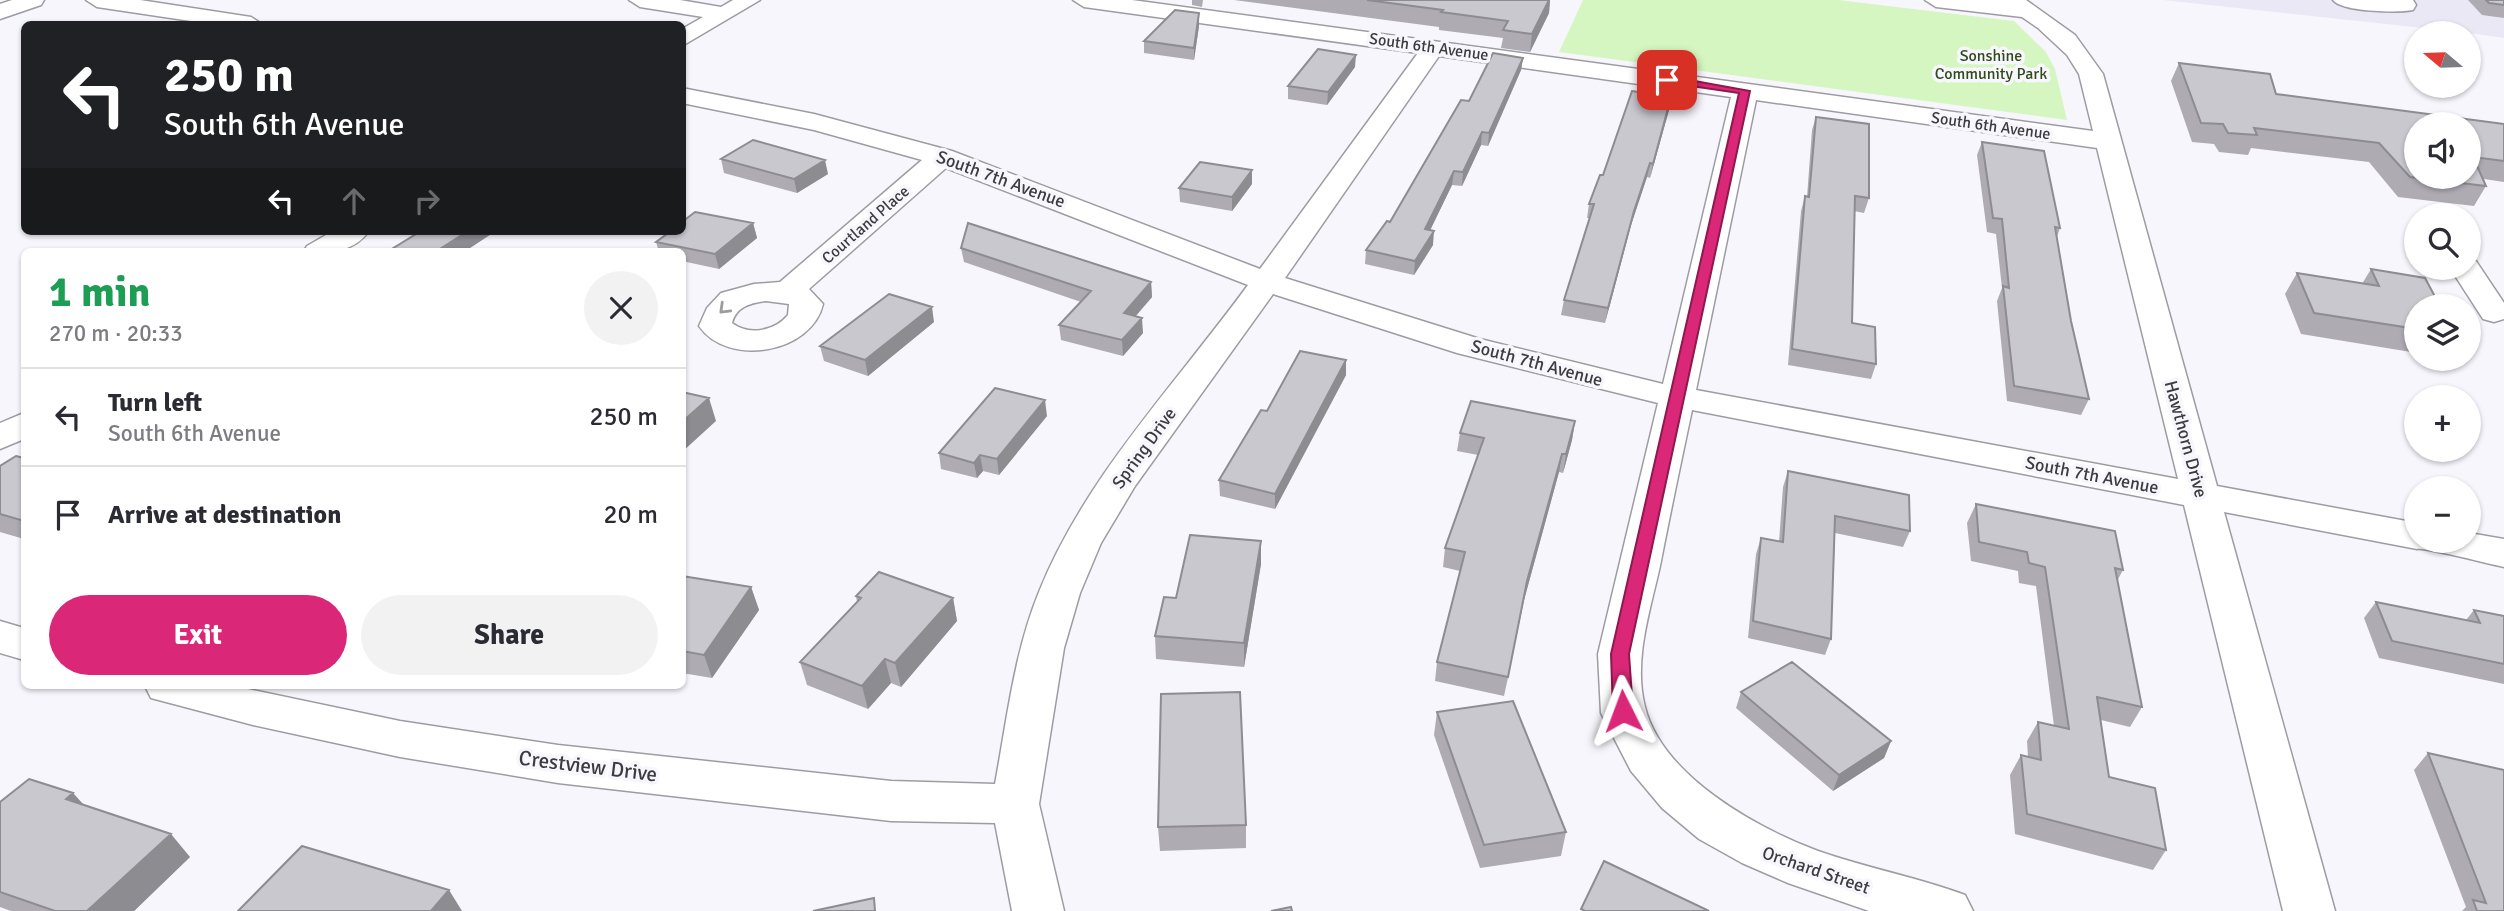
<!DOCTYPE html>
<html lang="en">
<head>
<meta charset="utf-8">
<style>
	body { margin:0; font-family:Signika,sans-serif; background:#f2f2f3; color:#2b2b33; height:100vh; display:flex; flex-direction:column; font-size:26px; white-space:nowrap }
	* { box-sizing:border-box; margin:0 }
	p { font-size:23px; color:#7c7c81 }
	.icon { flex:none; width:38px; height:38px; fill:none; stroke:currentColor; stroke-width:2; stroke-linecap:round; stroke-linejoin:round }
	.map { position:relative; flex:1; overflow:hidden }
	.details { position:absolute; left:21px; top:248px; width:665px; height:441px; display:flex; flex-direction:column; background:#fff; border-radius:10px; box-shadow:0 2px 5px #0004 }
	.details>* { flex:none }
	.banner { position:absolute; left:21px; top:21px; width:665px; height:214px; border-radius:10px; box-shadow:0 2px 5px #0004; background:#202124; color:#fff; overflow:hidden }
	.needle { width:46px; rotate:289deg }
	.fabs { position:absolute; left:2404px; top:21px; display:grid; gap:14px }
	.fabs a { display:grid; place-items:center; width:77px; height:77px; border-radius:50%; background:#fff; box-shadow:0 2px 5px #0004; font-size:35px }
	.pin { position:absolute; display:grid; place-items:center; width:60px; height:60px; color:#fff; margin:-30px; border-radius:14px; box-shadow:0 4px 10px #0006 }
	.me { position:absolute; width:77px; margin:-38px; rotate:357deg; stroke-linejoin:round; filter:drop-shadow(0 0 5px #0008) }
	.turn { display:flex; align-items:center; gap:24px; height:147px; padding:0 28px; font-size:32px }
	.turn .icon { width:91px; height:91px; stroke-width:2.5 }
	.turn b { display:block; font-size:49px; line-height:60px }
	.lanes { display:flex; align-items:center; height:66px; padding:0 28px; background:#0003; justify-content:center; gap:35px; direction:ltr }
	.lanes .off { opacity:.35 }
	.round { display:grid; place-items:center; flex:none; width:74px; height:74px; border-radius:37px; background:#f2f2f3 }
	.headline { display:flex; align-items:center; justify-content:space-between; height:119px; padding:0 28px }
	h1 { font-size:42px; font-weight:800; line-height:52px; color:#1e9e55 }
	.cta { display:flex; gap:14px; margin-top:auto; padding:14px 28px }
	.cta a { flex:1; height:80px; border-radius:42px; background:#db2777; color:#fff; font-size:28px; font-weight:800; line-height:80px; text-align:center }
	.cta a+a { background:#f2f2f3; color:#2b2b33 }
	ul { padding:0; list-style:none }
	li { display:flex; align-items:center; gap:21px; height:98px; padding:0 28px; border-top:2px solid #e1e1e2 }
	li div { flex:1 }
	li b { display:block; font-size:26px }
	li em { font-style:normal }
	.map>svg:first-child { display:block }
</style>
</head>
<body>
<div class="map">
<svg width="2504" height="911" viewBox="0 0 2504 911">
	<rect width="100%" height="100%" fill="#f8f6fd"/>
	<path fill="#ebe8f6" d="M2163,0H2504V38L2469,33Z"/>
	<path fill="#d5f6c1" d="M1583,0H1838L2014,21L2046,52L2055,69L2067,120L1559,52Z"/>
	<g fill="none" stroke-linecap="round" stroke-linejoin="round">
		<defs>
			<path id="minor" d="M12,0H44L41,5L0,19V4Z
				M86,0H140L251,17L262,24H211L97,7Z
				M629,0H680L721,7L733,0H760L682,46V29L703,17L640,7Z
				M1073,0H1132L2093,131L2079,74L2067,55L2038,28L2022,17L1936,7L1925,0H2026L2075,35L2103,74L2217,486L2417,523V541H2469V533L2504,539V567C2489,564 2424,547 2417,549L2224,512L2335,911H2283L2184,505L1692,410C1681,462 1670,514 1660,566C1650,611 1633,661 1645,707C1662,776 1757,828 1818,851C1866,868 1917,877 1965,895L1973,911H1869L1788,883L1742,863L1699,839L1662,808L1631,771L1601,713L1598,654L1658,403L1457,353L1273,294L1135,486L1101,543L1080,593L1064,648L1039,804L1064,911H1012L995,823L891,821L558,783L400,757L253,725L151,698L145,686H234L400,721L558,745L891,781L995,784C1007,720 1014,653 1039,592C1085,477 1176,384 1248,285L946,168L809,289L823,304C812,353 728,368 699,326L707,308L721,293L754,284L780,282L922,160L814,130L682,103V88L814,114L952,151L1260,269L1418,53L1084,7ZM1439,56L1731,97L1663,384L1480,339L1285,278ZM1756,100L2097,148L2178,479L1696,390ZM766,301L789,304L788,315C775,331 749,336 732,323C736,307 750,303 766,301Z
				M2333,0H2413L2416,5L2413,10C2398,13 2342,12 2333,0Z
				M333,231H369C353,254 327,252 303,252L307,246Z
				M2469,260L2476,261L2504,303V319L2494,322L2483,319L2450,268H2469Z
				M24,413V439L0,449V423Z
				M0,621L24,628V660L0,653Z"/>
		</defs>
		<use href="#minor" stroke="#9e9ca2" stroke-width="3"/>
		<use href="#minor" fill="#fff" fill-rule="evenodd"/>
	</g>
	<path fill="#aeacb2" d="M1192,0H1203L1202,7L1192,5Z
		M1234,0H1550L1549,13L1530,52L1501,48L1503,38L1439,30V27Z
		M2468,0H2504V18L2482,15Z
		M1199,13V26L1194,60L1144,53V41Z
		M1523,58L1521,70L1488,146L1481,145L1462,186L1452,185L1430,230L1433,245L1414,275L1365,264L1366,250L1390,222L1469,101Z
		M2179,63L2276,94L2504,124V182L2484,179L2486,186L2474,206L2398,197L2369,162L2251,148L2248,155L2219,152L2214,144L2192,142L2171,81Z
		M1355,67L1327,105L1288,99V86Z
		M1669,110L1650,178L1647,177L1631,225L1605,323L1561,315L1564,300L1589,218H1587L1589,204L1603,175Z
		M1816,117L1869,198L1864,213L1854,211L1852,323L1876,364L1871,379L1788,365L1801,211L1805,196L1807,197L1812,130Z
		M1982,142L2060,228L2057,237L2071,321L2089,399L2081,415L2007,401L1997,301L2002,288L1996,234L1987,232L1977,155Z
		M721,159L828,174L797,193L724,173Z
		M1252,184L1232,211L1180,202L1179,188Z
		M753,223L757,238L719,269L682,261V252H659L656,242Z
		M961,248L1151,282L1152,297L1136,316L1143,333L1123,356L1061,340L1059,325L1081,302L964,262Z
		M2371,269L2417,306V353L2301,334L2285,294L2297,273L2362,284Z
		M934,322L868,376L824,361L820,346Z
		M1346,360V375L1275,509L1220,496L1219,480Z
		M1047,416L999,475L983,471L977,478L941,469L939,453Z
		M1575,421L1572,440L1563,473L1559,472L1524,600L1504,696L1435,681L1437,662L1460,571L1443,567L1445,548L1478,455L1457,451L1460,433Z
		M24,458V539L0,532V466Z
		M1788,471L1910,531L1903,547L1835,533L1831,639L1825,655L1748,638L1756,554L1761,538L1779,542L1783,487Z
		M1976,504L2123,570L2117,581L2142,707L2130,727L2101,720L2109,777L2166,850L2153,870L2015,834L2010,775L2021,755L2028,757L2027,741L2038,722L2054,726L2036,586L2019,583L2018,571L1971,561L1967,523Z
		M1261,564L1244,667L1156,659L1155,636L1176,598Z
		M682,576L751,587L759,610L712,678L682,673Z
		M856,596L953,598L957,621L901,687L891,683L868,709L807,685L800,662L857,602Z
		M2376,602L2466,620L2474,610L2504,616V684L2379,658L2364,618Z
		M1741,692L1891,741L1884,758L1833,791L1736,708Z
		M1437,712L1566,832L1561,856L1480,868L1434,735Z
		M2428,753L2504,911H2462L2466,907L2414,770Z
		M73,793L84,805L190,857L134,911H11L0,907V802Z
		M1246,825V848L1160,851L1158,827Z"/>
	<path fill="#8d8c91" d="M1549,0H1550L1549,13L1530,52L1532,34Z
		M1199,13V26L1194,60V48Z
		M1356,55L1355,67L1327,105L1328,92Z
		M1523,58L1521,70L1488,146L1489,133Z
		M1671,97L1669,110L1650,178L1653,164Z
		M1482,132L1481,145L1462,186L1463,172Z
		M825,160L828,174L797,193L794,179Z
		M1650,163L1647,177L1631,225L1605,323L1608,308L1634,211Z
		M1252,170V184L1232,211V197Z
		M1454,171L1452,185L1424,243L1425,229Z
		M753,223L757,238L719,269L715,254Z
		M468,231H496L464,252H435Z
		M1434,231L1433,245L1414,275L1415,261Z
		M1151,282L1152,297L1125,328L1124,313Z
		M932,307L934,322L868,376L865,360Z
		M1142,318L1143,333L1123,356L1122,340Z
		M1346,360V375L1275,509V494Z
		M709,398L716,421L682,452V422Z
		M1045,400L1047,416L999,475L997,459Z
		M1575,421L1572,440L1563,473L1566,454Z
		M1562,454L1559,472L1524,600L1504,696L1527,581Z
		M980,455L983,471L977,478L974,463Z
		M1261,541V564L1244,667V643Z
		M751,587L759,610L712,678L704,655Z
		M953,598L957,621L901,687L895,663Z
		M885,659L891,683L868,709L862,686Z
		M1891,741L1884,758L1833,791L1839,775Z
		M73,793L94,817L66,799Z
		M171,834L190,857L134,911H87Z
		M449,890L462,911H431Z"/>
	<path fill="#cac8cf" stroke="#8d8c91" stroke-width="2" fill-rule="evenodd" d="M1367,0H1549L1532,34L1503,30L1508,21L1441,12L1443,10Z
		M2486,0H2504V5L2489,3Z
		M1175,10L1199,13L1194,48L1144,41Z
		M1318,49L1356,55L1328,92L1288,86Z
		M1493,53L1523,58L1489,133L1482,132L1463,172L1454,171L1425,229L1434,231L1415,261L1366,250L1387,221L1390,222L1461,100L1469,101Z
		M2179,63L2270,74L2276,94L2504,124V161L2473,157L2486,186L2410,177L2379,143L2254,128L2257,135L2228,133L2223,124L2201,123ZM2417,124H2469V177H2417Z
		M1632,91L1671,97L1653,164L1650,163L1634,211L1608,308L1564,300L1594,204H1589L1600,175H1603Z
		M1816,117L1869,124V198L1855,196L1852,323L1875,327L1876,364L1792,349L1805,196L1809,197Z
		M753,140L825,160L794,179L721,159Z
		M1982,142L2044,151L2060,228L2055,227L2071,321L2089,399L2014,386L2003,286L2009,288L2002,219L1993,218Z
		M1200,162L1252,170L1232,197L1179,188Z
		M695,212L753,223L715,254L656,242L671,231H682V222Z
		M968,223L1151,282L1124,313L1142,318L1122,340L1059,325L1091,291L961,248Z
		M421,231H468L435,252H387Z
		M2371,269L2425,278L2440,306H2417V329L2314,313L2297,273L2379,286Z
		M889,294L932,307L865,360L820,346Z
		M1300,351L1346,360L1275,494L1219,480L1261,410L1267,411Z
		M995,388L1045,400L997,459L980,455L974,463L939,453Z
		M682,392L709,398L682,422Z
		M1471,401L1575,421L1566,454H1562L1527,581L1508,677L1437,662L1465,552L1445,548L1484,438L1460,433Z
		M16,456L24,458V521L0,514V466Z
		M1788,471L1909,495L1910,531L1835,516L1831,639L1753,621L1761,538L1783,542Z
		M1976,504L2115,531L2123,570L2115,568L2142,707L2097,697L2109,777L2155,788L2166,850L2027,814L2021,755L2041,760L2038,722L2069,729L2045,567L2029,563L2027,552L1979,542Z
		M1190,535L1261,541L1244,643L1155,636L1164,597L1176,598Z
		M879,572L953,598L895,663L885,659L862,686L800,662L861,598L856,596Z
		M682,576L751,587L704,655L682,651Z
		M2376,602L2480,623L2474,610L2504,616V664L2392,641Z
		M1792,662L1891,741L1839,775L1741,692Z
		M1240,692L1246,825L1158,827L1161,694Z
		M1513,701L1566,832L1484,845L1437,712Z
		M2428,753L2504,770V911H2477L2473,900L2486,903Z
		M29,779L73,793L66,799L171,834L87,911H55L0,892V802Z
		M302,846L449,890L431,911H238Z
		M1604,861L1709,911H1585L1581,909Z
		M874,898L875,911H813Z
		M1291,907L1292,911H1271Z"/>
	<defs><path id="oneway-chevron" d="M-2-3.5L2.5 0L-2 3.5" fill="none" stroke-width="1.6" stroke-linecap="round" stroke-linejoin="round" transform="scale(1.75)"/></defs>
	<use stroke="#9e9d9e" href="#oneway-chevron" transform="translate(724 309) rotate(136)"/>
	<path fill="#db2777" stroke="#8e194d" stroke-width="2" d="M1667,76L1750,91L1629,654L1633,711L1630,717H1616L1613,711L1611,654L1739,93L1663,82V77Z"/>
	<g text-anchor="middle" stroke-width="7" stroke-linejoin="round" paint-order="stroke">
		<g font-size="16" fill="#3c3b3e" stroke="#f8f6fd">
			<text transform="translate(1429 46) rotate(8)" y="6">South 6th Avenue</text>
			<text transform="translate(1991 125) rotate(8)" y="6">South 6th Avenue</text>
			<text transform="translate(865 224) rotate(-41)" y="6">Courtland Place</text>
		</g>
		<g font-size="16" fill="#2f4b19" stroke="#f8f6fd">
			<text x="1991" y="61">Sonshine<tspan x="1991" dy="18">Community Park</tspan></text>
		</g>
		<g font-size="18" fill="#3c3b3e" stroke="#f8f6fd">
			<text transform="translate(1001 179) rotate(20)" y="6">South 7th Avenue</text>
			<text transform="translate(1537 363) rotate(15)" y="6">South 7th Avenue</text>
			<text transform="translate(2186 439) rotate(75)" y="6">Hawthorn Drive</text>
			<text transform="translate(1144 448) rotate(-54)" y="6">Spring Drive</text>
			<text transform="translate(2092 475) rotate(11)" y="6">South 7th Avenue</text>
			<text transform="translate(1816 870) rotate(19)" y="6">Orchard Street</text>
		</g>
		<g font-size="21" fill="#3c3b3e" stroke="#f8f6fd">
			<text transform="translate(588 766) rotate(7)" y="7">Crestview Drive</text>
		</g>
	</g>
</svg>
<div class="fabs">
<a><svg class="needle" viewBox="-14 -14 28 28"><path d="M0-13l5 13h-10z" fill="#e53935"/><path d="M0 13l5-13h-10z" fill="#7c7c81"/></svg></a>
<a><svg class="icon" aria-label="sound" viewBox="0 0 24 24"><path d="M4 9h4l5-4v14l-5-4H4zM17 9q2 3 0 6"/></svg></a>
<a><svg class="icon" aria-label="search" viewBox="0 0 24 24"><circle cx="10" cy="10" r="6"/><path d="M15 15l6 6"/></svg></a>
<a><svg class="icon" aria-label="layers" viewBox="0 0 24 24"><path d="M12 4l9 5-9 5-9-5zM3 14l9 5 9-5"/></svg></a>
<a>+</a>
<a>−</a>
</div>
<div class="pin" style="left:1667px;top:80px;background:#d93025"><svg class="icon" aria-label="arrive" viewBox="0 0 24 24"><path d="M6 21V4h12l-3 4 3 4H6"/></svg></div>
<svg class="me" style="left:1623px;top:711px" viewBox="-20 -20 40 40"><path d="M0-17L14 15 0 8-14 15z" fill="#db2777" stroke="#fff" stroke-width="4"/></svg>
<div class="banner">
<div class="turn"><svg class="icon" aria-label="left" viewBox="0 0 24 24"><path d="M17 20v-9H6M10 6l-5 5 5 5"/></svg><div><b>250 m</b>South 6th Avenue</div></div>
<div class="lanes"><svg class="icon" aria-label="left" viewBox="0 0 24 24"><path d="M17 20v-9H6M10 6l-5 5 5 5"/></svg><svg class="icon off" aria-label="ahead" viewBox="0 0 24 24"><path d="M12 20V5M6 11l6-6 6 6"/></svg><svg class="icon off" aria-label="right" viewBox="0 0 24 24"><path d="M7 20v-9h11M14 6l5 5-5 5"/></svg></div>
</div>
<section class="details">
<div class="headline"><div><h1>1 min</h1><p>270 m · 20:33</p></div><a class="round"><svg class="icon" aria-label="close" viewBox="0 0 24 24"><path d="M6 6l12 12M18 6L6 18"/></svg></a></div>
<ul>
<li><svg class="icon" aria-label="left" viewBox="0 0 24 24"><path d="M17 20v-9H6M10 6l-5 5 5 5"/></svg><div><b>Turn left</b><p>South 6th Avenue</p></div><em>250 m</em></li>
<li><svg class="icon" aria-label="arrive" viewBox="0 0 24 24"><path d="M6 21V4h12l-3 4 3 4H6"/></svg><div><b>Arrive at destination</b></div><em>20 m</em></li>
</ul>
<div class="cta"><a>Exit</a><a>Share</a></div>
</section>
</div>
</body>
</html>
